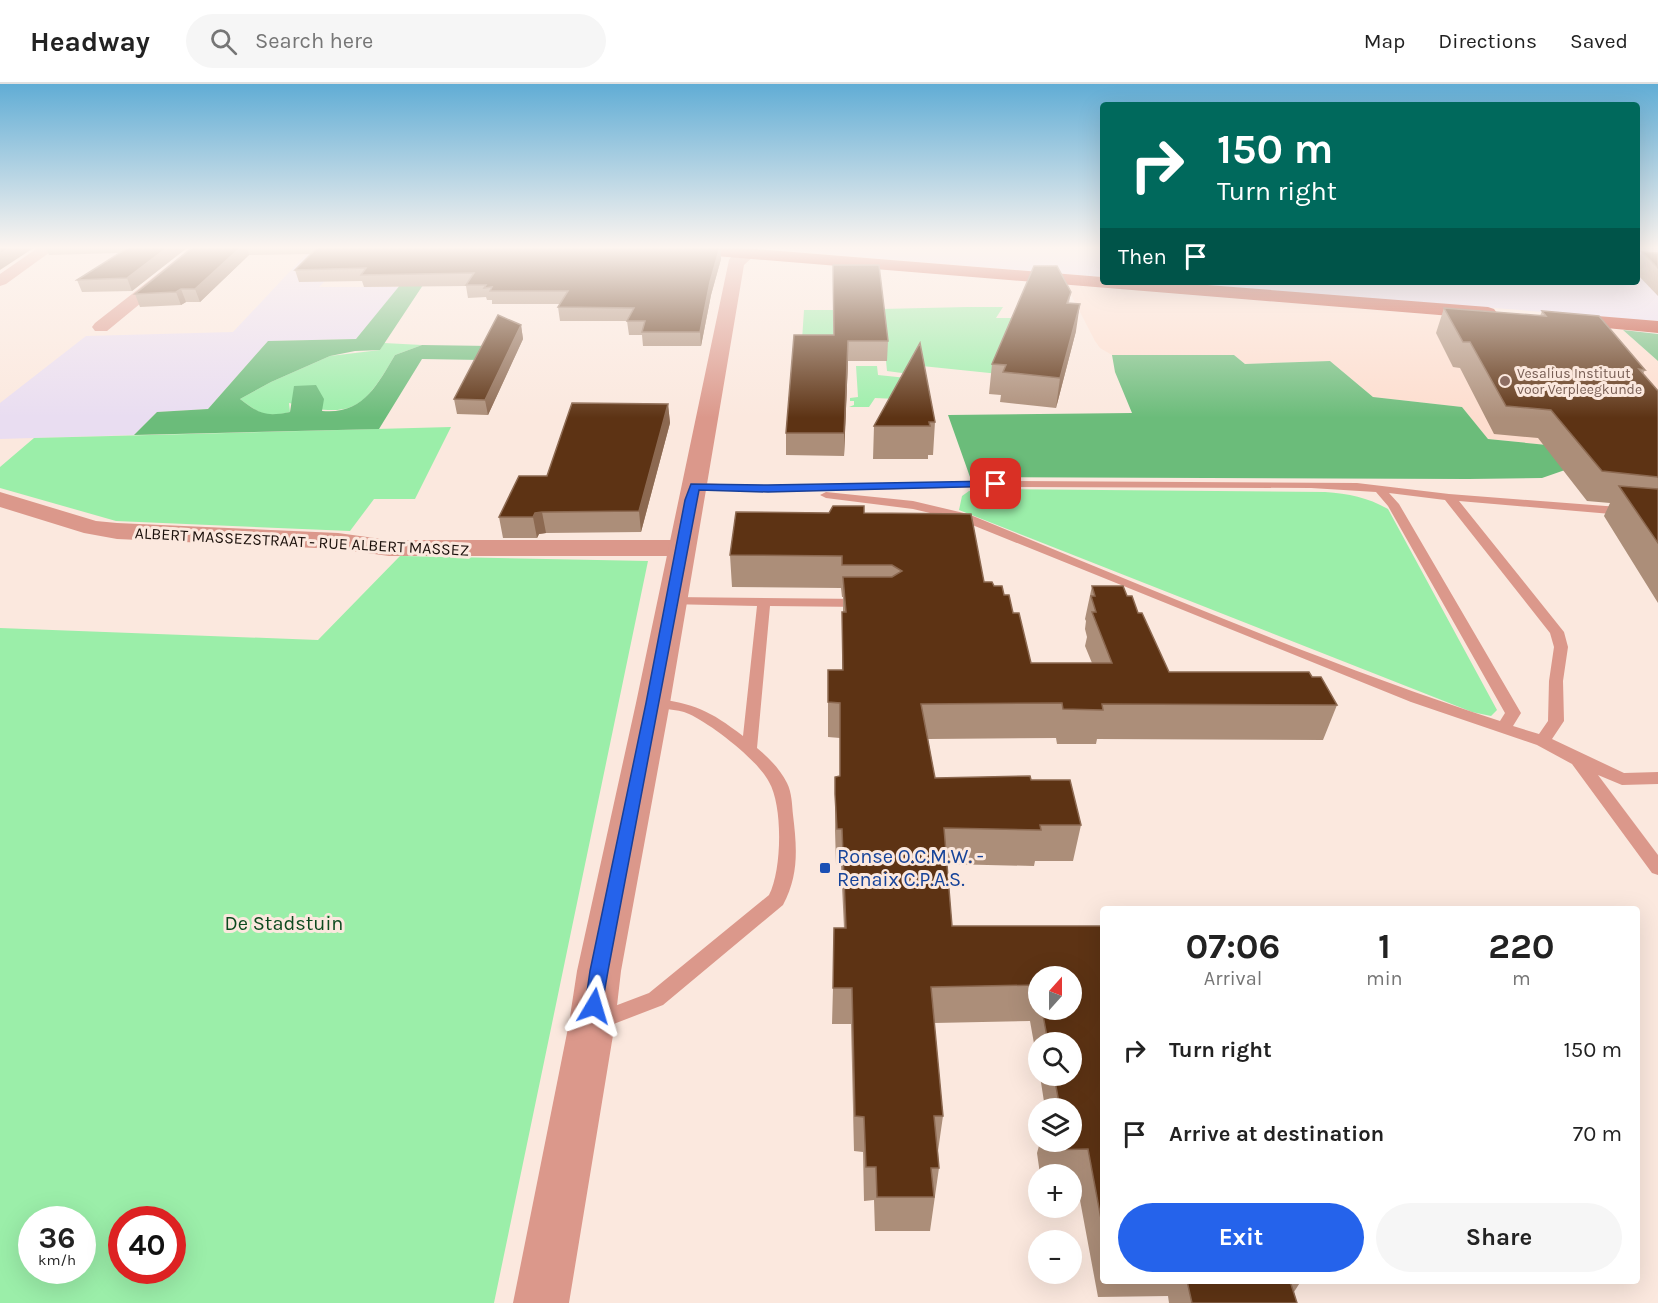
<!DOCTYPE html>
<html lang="en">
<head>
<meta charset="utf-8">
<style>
	body { margin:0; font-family:Karla,sans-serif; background:#f6f6f6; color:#222; height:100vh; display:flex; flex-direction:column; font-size:22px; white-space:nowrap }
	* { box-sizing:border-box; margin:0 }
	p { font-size:20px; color:#767676 }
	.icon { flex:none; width:33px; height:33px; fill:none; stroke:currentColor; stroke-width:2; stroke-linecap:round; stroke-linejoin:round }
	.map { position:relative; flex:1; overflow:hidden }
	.side { position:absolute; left:1100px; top:822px; width:540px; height:378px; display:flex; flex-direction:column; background:#fff; border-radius:6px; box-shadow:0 6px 24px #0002 }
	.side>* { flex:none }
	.hud { position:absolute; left:1100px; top:18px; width:540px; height:183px; border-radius:6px; box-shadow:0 6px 24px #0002; background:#00695c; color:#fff; overflow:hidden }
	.needle { width:39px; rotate:21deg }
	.controls { position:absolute; left:1028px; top:882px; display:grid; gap:12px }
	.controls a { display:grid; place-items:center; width:54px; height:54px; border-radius:50%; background:#fff; box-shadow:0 6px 24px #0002; font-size:30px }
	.speed { position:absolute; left:18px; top:1122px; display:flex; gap:12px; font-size:30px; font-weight:700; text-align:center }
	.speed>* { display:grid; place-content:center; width:78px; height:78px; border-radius:50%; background:#fff; box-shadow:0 6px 24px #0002; line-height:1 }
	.speed small { font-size:15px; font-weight:400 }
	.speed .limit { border:9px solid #d22; background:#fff; color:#111 }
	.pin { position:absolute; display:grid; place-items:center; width:51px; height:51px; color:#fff; margin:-26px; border-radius:12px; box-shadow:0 3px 9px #0006 }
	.me { position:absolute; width:66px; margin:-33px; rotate:7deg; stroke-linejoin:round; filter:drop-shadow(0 0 4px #0008) }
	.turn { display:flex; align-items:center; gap:21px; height:126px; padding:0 18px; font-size:27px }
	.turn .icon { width:78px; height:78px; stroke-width:2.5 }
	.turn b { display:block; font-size:42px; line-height:51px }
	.then { display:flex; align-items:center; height:57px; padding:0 18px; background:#0003; gap:12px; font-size:22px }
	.eta { display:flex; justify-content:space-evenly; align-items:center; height:102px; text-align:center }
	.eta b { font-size:36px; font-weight:700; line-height:42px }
	.cta { display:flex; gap:12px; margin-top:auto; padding:12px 18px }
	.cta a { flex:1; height:69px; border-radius:36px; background:#2563eb; color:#fff; font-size:24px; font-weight:700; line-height:69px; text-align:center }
	.cta a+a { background:#f6f6f6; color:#222 }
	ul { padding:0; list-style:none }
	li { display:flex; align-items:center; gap:18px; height:84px; padding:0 18px }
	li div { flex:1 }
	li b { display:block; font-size:22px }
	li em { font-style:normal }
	header { display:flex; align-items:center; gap:36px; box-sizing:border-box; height:84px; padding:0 30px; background:#fff; border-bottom:2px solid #e0e0e0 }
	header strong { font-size:28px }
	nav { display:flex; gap:33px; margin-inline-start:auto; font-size:21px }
	.search { width:420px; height:54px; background:#f6f6f6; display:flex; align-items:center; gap:15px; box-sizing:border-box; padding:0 21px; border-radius:33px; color:#767676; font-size:22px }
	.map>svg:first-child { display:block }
</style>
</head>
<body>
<header>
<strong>Headway</strong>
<div class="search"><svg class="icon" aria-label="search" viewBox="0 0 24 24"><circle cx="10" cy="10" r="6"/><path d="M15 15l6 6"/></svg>Search here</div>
<nav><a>Map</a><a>Directions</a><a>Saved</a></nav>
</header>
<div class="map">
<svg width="1658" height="1219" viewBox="0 0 1658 1219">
	<rect width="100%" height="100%" fill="#fbe8de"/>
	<path fill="#fdddce" d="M1066,201L1623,246L1658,277V396L1547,361L1488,355L1462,323L1373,313L1330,277L1245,280L1234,271H1112L1100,264L1095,257Z"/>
	<path fill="#e9ddf1" d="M359,163L319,203H399L356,255L268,257L208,325L157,328L134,351L0,355V319L86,252L233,248L310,166Z
		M740,163H1102V193L802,168Z
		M1637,163H1658V237L1165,198H1636Z"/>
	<path fill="#9beea9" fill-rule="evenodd" d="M967,223H1003L996,234H1020L1009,291L922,282L917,291L887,287L881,225Z
		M804,226H849L850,237H833L834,269L802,256Z
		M384,259L422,261L395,271C363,326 353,335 289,319L290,328C265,334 260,330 240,315L271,298L330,272L380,266Z
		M856,282H877L878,291L907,294L896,315L875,314L869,323H849L854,321V317H850V314L858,313Z
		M451,343L415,415H374L350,447L116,437L0,404V383L34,354Z
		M987,405L1325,408C1349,410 1367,413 1388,425L1497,626L1491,632L1472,628L959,426L962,412L969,407Z
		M400,472L648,477L494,1219H0V544L318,556ZM32,1136H82V1186H32ZM122,1136H172V1186H122Z"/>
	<path fill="#6bbc7a" d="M405,195H427L380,266L355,267L330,272L271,298L240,315C260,330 265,333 290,328L294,302L316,301L324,315L322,327C363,331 377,301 395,271L422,261L491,262L481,276L422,275L379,345L134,351L157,328L208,325L268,257L356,255Z
		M1623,246L1658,250V277Z
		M1112,271H1234L1245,280L1330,277L1373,313L1462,323L1488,355L1547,361L1565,386L1542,394L1468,395L970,393L948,331L1132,329L1115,288Z"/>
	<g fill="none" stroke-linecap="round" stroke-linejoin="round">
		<path fill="#db988b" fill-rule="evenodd" d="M996,397L1357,399L1449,410L1658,426V434L1459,417L1564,548L1568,563L1563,597L1564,637L1552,655L1624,689L1658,688V700L1622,701L1598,691L1658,771V791L1652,789L1572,680L1537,661L1411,618L960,436L913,425L826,414L820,411L826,408L913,417L968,430C1144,502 1319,578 1500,637L1505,629L1388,422L1376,408L1311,404L996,403L768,408L695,405L689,402L695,399L768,402ZM1389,409L1445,416L1550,549L1554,563L1549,597L1548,637L1539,650L1513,642L1521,629L1399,420Z
			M672,513L863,515L870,519L863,523L770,522L757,664C769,674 780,685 787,699C792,709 792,721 793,731C797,764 799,791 783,821L663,921L598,946L591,943L588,937L591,931L649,909L769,811C782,786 783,722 769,698C758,676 711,640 689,630C676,624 661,626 648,622L645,619L653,614C695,620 709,626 743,652L757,522L667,520L665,517Z"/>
		<path fill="#db988b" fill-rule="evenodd" d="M39,163H57L6,200L0,202V190Z
			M192,163H209L107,247H95L92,243L95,239Z
			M0,408L96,437L117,439L338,449L389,456H681L690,458L694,464L690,470L681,472H389L338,465L117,455L84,449L0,423Z"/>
		<path fill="#db988b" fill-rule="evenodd" d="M748,165L756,170L744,181L670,619L621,887L615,939L569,1219H513L569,939L577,887L636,619L729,176L731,173Z"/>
		<path fill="#c04934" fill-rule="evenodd" d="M658,163H730L1102,193V198H1169L1488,223L1494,225L1497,229L1494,233L1488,235L666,168Z
			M1561,229L1658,237V249L1554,239L1552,235L1554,231Z"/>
	</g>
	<path fill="#ac8e79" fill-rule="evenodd" d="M46,163H188L132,207L82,208L77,196L120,169L49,171Z
		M193,163H720L721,175L711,211L701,262H643L642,251H629L627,237H560L558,223L560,220H492V216H487L486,213L468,214L466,202L364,203L362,197L299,198L295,186L311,170L249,171L200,218H186L181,221L140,223L135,210Z
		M1642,168L1658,169V212L1636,189V179Z
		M1071,208L1069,219L1076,247L1056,324L1000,318L1001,311L989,310L992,280Z
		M1444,224L1540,232L1542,227L1645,286L1643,290L1658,307V519L1604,432L1610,419L1587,417L1538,354L1494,350L1460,284L1453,283L1436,249Z
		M521,241L523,255L488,331L457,330L454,315Z
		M794,251L888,257L887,277H848L844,372L786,371V349Z
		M668,320L670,339L641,448L546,449L539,450L537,454H503L499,433L547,392Z
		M935,338L933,371H928V375H873L874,342Z
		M864,429L984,498L994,502L1004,511L1013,529L1031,579H1092L1085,562L1087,553L1085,545L1086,537L1085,535L1092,502L1127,512L1138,529L1169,588L1312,593L1337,621L1323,656L1097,655L1096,660H1057L1056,654L928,655L935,694L1031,696L1081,741L1073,777H1035L1034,782L947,780L952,842H1102V1197H1301L1294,1208L1297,1219H1169L1168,1212L1098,1213L1077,1100H1071V1090H1040L1037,1069L1040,1058H1071V1024H1045L1040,992H1071V958H1038V982L1030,937L934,939L943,1032L938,1067L939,1084L930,1147H875L874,1116L864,1117L863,1068L854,1067L851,940H832L833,904L844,844L841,781L836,780L835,746V693H840V654L828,653V586H842V528H843V513H842L841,504L732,503L730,471ZM1038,892L1071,926H1038Z"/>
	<path fill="#8c6951" d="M11,163H35L0,186V170Z
		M168,163H188L132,207L127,194Z
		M241,163H247L249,171L200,218L195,205Z
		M720,163L721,175L711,211L701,262L700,248L710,198Z
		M181,205L186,218L181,221L176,208Z
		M1080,220L1076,247L1056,324L1060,294Z
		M521,241L523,255L488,331L485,316Z
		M848,257V277L844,372V349Z
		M668,320L670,339L641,448L639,427Z
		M542,428L546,449L539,450L537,454L533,433L535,429Z"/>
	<path fill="#5d3314" stroke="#8c6951" stroke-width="1.5" d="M0,163H11L0,170Z
		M129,163H168L127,194L77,196Z
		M193,163H241L195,205H181L176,208L135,210Z
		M318,163H720L710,198L700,248H642L645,237H627L634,224L558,223L568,207H490L492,203L484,204L486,201H466L474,189L361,191L366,184L295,186Z
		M1642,168L1658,169V184Z
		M833,181H879L888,257H848L844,349H786L794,251H834Z
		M1034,182H1057L1071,208L1067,219L1080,220L1060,294L1003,288L1006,281L992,280Z
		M1444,224L1546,232L1542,227L1599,232L1645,286L1639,285L1658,307V393L1602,387L1551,326L1506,322L1470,258H1463Z
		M498,231L521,241L485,316L454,315Z
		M920,259L935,338H929L930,342H874Z
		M572,319L668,320L639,427L542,428L535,429L533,433H499L519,392H547Z
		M1619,402L1658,405V459Z
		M833,422H864V429L971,430L984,498H992L994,502H1002L1004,511H1009L1013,529H1019L1031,579H1112L1092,528H1096L1091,512H1095L1092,502H1123L1127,512H1132L1138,529H1142L1169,588H1309L1312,593H1321L1337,621L1102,620L1103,626L1063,625L1062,619L921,620L935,694L1030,692L1031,696H1070L1081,741H1040L1041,746L944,744L952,842H1102V1140L1088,1065L1051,1066L1049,1058H1071V1024H1060L1054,992H1071V958H1048L1042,926H1071V892H1038V903V901L931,903L943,1032H934L939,1084H931L934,1113H877L876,1083H866L864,1033L855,1032L852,904H833L834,844H846L842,745H837L835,710V693L840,692V619L828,618V586H843L842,528H846L843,493H892L902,487L892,481H842V472L730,471L736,428L829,429Z
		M1187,1197H1290L1297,1219H1192Z"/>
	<linearGradient id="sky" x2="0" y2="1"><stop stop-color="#61add5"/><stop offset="0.49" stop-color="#fdf5f0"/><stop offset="1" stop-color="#fdf5f0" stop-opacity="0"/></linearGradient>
	<rect width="1658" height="334" fill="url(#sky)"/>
	<path fill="#2563eb" stroke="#184099" stroke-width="1.5" d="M996,397L1000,398V402L768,408L699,406L608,887L601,927L594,930L588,927L585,922L590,887L646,619L685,416L691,400L768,401Z"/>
	<circle fill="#8d6e63" stroke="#fbe8de" stroke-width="2" cx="1505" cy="297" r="6"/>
	<rect fill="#1a4fb4" stroke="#fbe8de" stroke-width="2" x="819" y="778" width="12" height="12" rx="3"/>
	<g text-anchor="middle" stroke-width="6" stroke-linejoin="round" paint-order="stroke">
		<g font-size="14" fill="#785e54" stroke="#fbe8de" text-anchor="start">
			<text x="1517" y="294">Vesalius Instituut<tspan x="1517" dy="16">voor Verpleegkunde</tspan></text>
		</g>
		<g font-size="16" fill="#1b100b" stroke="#fbe8de">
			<text transform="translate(302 457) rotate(3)" y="6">ALBERT MASSEZSTRAAT - RUE ALBERT MASSEZ</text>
		</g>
		<g font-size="20" fill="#164399" stroke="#fbe8de" text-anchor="start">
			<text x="837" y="779">Ronse O.C.M.W. -<tspan x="837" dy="23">Renaix C.P.A.S.</tspan></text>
		</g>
		<g font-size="20" fill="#0c491e" stroke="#fbe8de">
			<text x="284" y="846">De Stadstuin</text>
		</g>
	</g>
</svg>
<div class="controls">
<a><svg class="needle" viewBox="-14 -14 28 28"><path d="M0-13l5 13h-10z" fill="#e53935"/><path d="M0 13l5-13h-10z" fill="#767676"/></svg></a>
<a><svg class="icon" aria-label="search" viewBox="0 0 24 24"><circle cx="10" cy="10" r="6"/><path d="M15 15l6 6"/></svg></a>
<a><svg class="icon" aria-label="layers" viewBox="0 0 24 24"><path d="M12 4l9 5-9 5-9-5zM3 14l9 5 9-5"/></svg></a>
<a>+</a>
<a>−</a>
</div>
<div class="speed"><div>36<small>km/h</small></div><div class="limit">40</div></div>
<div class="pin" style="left:996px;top:400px;background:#d93025"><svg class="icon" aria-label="arrive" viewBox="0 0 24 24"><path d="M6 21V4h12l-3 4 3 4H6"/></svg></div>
<svg class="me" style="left:594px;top:922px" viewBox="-20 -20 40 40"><path d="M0-17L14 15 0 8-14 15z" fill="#2563eb" stroke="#fff" stroke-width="4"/></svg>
<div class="hud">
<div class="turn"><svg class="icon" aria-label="right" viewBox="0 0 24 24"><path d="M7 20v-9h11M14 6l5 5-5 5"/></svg><div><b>150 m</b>Turn right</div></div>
<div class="then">Then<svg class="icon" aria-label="arrive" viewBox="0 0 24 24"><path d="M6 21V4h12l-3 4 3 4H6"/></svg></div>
</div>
<section class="side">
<div class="eta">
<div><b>07:06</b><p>Arrival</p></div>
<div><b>1</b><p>min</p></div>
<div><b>220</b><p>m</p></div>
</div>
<ul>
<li><svg class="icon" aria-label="right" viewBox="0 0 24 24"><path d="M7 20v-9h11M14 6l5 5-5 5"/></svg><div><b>Turn right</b></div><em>150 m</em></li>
<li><svg class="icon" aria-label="arrive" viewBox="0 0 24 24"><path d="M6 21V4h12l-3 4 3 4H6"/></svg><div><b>Arrive at destination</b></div><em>70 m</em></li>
</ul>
<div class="cta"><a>Exit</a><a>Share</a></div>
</section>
</div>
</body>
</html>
